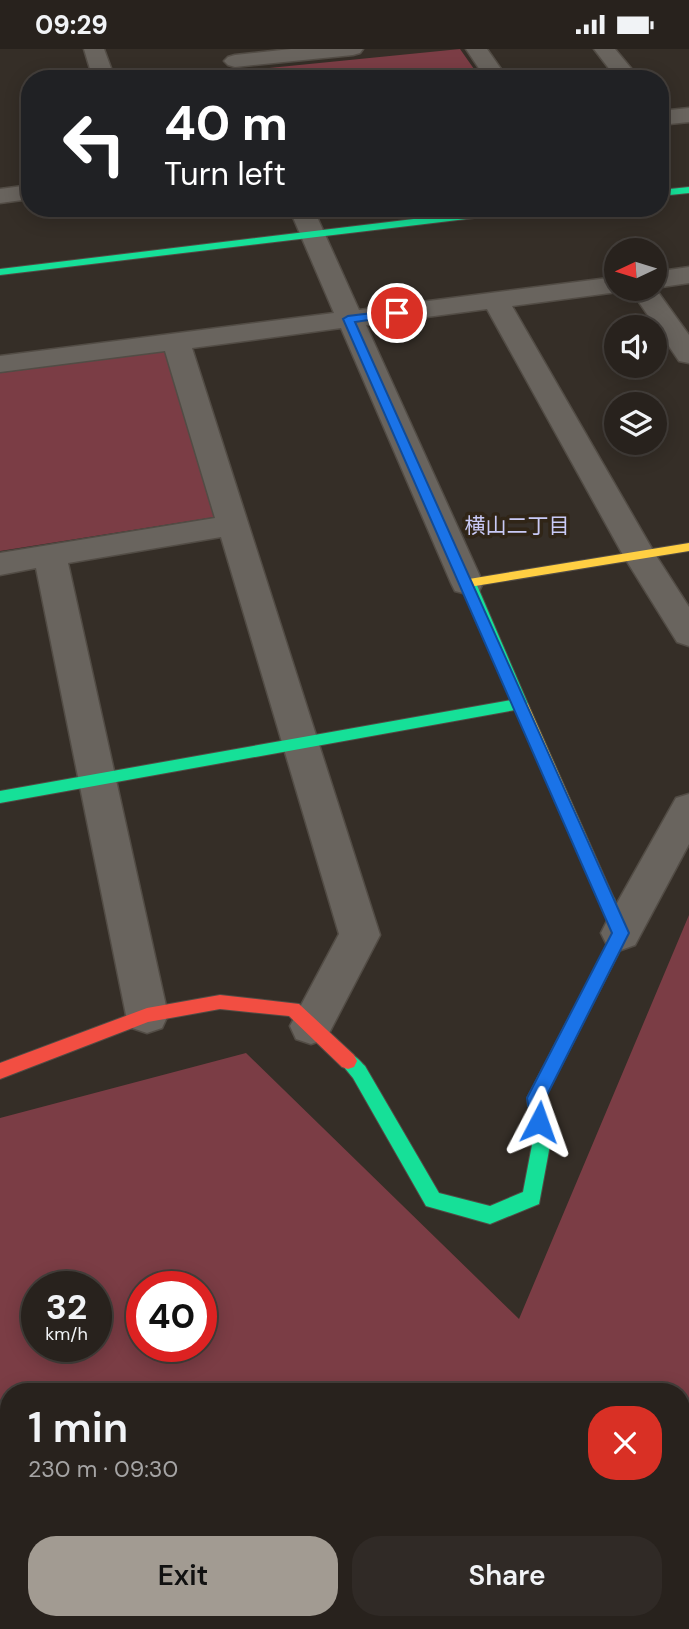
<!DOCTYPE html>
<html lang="en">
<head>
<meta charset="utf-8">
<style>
	body { margin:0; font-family:"DM Sans","Noto Sans JP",sans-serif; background:#302a26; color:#f1f3f6; height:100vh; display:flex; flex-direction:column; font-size:26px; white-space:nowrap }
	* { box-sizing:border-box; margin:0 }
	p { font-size:23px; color:#a5a4a4 }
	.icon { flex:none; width:38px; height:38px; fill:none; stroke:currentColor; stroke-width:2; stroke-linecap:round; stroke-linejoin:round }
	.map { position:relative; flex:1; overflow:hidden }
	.side { position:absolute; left:0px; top:1334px; width:690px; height:247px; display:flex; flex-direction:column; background:#28221d; border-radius:28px 28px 0 0; box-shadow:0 4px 18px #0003,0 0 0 2px #443f3b }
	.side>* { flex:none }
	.hud { position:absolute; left:21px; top:21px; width:648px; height:147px; border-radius:28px; box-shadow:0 4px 18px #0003,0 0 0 2px #443f3b; background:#202124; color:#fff; overflow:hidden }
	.needle { width:46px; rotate:266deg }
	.tools { position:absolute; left:604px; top:189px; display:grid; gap:14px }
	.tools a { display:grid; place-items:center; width:63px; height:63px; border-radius:50%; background:#28221d; box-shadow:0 4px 18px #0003,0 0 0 2px #443f3b; font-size:35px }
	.speed { position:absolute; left:21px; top:1222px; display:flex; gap:14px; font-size:35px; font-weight:700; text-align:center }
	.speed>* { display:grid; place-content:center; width:91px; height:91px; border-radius:50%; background:#28221d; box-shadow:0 4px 18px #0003,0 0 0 2px #443f3b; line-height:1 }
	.speed small { font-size:18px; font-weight:400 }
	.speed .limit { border:10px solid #d22; background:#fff; color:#111 }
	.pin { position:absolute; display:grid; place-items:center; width:60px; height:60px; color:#fff; margin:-30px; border:4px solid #fff; border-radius:50%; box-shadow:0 2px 7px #0007 }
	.me { position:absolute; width:77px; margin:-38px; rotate:4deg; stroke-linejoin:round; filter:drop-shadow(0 0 5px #0008) }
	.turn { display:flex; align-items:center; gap:24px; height:147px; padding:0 28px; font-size:32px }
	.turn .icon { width:91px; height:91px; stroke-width:2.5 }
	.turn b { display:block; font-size:49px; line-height:60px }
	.round { display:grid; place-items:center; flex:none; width:74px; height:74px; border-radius:28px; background:#302a26 }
	.summary { display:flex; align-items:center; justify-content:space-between; height:119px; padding:0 28px }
	h1 { font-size:42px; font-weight:600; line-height:52px }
	.button { display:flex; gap:14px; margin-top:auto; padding:14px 28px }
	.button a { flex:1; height:80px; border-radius:28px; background:#a29b92; color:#111; font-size:28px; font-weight:600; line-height:80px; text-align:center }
	.button a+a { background:#302a26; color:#f1f3f6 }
	.status { display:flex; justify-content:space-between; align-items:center; height:49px; padding:0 35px; background:#28221d; direction:ltr }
	.status svg { height:19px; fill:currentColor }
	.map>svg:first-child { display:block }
</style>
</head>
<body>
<div class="status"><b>09:29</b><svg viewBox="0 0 49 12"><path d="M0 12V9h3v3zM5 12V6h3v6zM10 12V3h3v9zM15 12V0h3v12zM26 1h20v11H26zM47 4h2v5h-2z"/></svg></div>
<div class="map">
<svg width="689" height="1580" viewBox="0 0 689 1580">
	<rect width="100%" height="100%" fill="#352e27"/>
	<path fill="#7b3d45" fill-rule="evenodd" d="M460,0L481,30H252L248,21Z
		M165,302L215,468L0,502V324Z
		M689,866V1580H0V1069L246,1004L519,1270ZM37,1237H96V1297H37ZM142,1237H201V1297H142ZM9,1342H681V1572H9Z"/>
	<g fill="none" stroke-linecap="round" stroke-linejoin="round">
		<defs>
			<path id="street" d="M84,0H104L115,30H93Z
				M291,0H363L360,4L353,6L235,18L228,16L224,12L228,8L235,6Z
				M466,0H487L508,30H486Z
				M594,0H615L640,30H617Z
				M689,59V73L660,76V62Z
				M30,136V150L0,154V140Z
				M289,159H313L359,261L616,228V240H626L625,242L512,257L655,505L689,558V597L677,593L623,506L487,260L366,276L483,534L479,542L467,545L455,542L451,534L341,279L192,299L380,886L326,990L311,995L296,990L290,977L339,885L221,488L68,514L168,966L162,979L147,984L132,979L126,966L36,519L0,526V504L215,469L165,302L0,323V307L334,264Z
				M689,218V234L655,239L689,286V314L679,312L630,240H654V223Z
				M689,745V795L635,896L621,901L607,896L601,884L607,872L676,749Z"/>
			<path id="fast" d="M689,138V144L660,147V141Z
				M505,159H537L532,162L0,226V220Z
				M469,530L476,534L528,655L526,659L0,754V742L512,651L462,534Z
				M608,847L614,849L629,884L545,1049L550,1096L539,1155L490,1175L426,1157L353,1029L339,1012L342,1006C353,1002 358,1010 365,1017L439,1144L490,1157L523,1143L532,1096L527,1049L613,884L600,854L602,849Z"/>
			<path id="slow" d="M689,494V502L469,538L462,534L469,530Z
				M521,650L528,655L616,854L614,859H602L600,854L514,655Z"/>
			<path id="jam" d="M220,946L299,955L354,1006L357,1012L354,1018L348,1020L342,1018L289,967L220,960L148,973L0,1030V1014L147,959Z"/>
		</defs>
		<use href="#street" stroke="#524c45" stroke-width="3"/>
		<use href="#fast" stroke="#524c45" stroke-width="2"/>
		<use href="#slow" stroke="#524c45" stroke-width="2"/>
		<use href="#jam" stroke="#524c45" stroke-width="2"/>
		<use href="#street" fill="#69645e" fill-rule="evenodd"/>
		<use href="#fast" fill="#16e098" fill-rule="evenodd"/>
		<use href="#slow" fill="#ffcf43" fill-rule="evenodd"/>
		<use href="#jam" fill="#f24e42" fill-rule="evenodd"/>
	</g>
	<path fill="#1a73e8" stroke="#114b97" stroke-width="2" d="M397,261L403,264L401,266L355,273L629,884L545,1050L548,1073L545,1079L539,1081L532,1079L527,1049L612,884L343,270L348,267Z"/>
	<g text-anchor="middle" stroke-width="7" stroke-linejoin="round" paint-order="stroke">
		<g font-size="21" fill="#c9caf6" stroke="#302517">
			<text x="517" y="484">横山二丁目</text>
		</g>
	</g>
</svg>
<div class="tools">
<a><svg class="needle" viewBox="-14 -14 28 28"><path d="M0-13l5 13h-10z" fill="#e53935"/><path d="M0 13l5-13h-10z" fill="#a5a4a4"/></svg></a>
<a><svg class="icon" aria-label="sound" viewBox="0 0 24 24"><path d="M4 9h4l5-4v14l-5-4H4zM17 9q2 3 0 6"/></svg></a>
<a><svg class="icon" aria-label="layers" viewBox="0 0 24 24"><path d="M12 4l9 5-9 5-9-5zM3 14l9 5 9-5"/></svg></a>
</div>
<div class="speed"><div>32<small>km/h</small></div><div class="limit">40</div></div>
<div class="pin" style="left:397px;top:264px;background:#d93025"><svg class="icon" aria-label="arrive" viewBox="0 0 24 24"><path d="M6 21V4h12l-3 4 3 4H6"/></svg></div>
<svg class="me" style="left:539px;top:1073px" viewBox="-20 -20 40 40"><path d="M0-17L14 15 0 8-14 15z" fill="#1a73e8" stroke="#fff" stroke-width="4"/></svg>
<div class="hud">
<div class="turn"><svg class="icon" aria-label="left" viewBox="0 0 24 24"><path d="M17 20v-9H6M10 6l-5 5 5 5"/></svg><div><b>40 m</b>Turn left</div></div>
</div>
<section class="side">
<div class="summary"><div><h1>1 min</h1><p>230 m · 09:30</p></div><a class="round" style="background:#d93025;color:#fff"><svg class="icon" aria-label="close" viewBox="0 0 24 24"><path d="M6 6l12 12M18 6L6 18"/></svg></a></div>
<div class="button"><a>Exit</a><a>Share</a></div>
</section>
</div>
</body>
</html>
